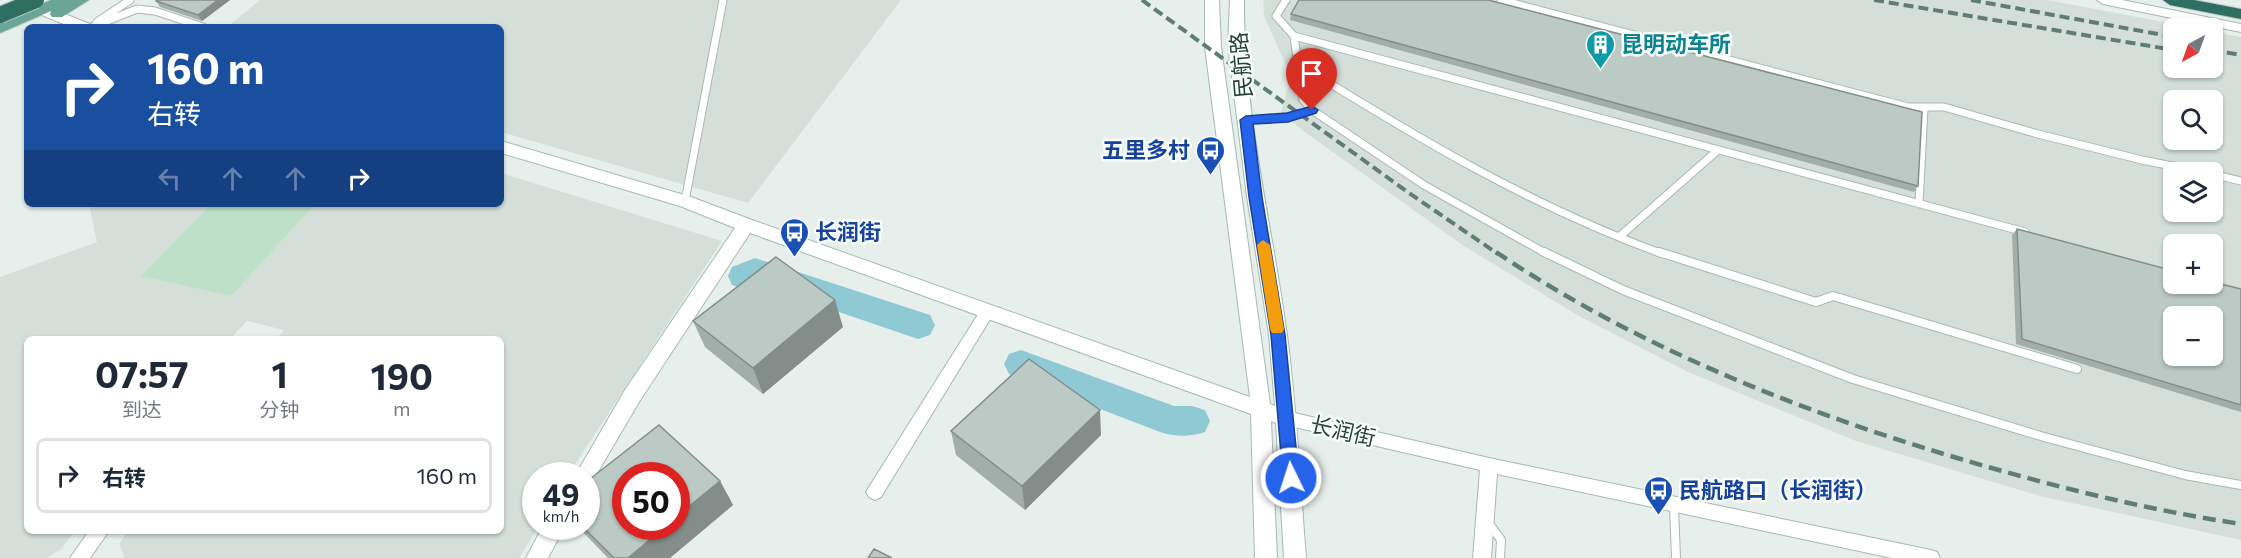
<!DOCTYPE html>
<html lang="zh">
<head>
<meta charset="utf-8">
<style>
	body { margin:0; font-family:Commissioner,"Noto Sans SC",sans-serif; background:#f6f6f7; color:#1f2937; height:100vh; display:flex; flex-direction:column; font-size:22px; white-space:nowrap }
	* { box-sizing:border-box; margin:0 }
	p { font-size:20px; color:#747a83 }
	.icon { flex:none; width:33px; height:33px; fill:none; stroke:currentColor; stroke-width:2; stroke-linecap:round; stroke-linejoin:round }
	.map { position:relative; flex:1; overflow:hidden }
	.side { position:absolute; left:24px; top:336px; width:480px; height:198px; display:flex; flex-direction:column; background:#fff; border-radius:9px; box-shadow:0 2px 4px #0004 }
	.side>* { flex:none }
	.top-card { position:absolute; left:24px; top:24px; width:480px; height:183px; border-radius:9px; box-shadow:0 2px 4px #0004; background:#1a4fa0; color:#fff; overflow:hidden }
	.needle { width:39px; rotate:221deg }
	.buttons { position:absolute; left:2163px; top:18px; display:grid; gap:12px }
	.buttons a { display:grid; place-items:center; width:60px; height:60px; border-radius:9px; background:#fff; box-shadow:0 2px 4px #0004; font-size:30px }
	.speed { position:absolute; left:522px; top:462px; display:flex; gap:12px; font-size:30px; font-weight:700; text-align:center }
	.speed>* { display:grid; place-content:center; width:78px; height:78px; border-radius:50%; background:#fff; box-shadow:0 2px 4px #0004; line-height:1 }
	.speed small { font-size:15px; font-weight:400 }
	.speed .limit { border:9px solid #d22; background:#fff; color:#111 }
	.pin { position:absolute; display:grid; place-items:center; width:51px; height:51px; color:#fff; margin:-62px -26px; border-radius:50% 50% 50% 0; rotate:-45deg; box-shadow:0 0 6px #0007 }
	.pin .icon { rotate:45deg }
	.me { position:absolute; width:66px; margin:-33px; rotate:356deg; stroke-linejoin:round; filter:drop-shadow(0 0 4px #0008) }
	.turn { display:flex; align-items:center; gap:21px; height:126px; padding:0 24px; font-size:27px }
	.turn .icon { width:78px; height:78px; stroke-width:2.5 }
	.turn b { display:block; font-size:42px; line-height:51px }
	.lanes { display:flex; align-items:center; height:57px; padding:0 24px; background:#0003; justify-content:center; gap:30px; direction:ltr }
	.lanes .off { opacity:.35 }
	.eta { display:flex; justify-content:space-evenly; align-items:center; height:102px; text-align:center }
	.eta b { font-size:36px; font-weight:700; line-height:42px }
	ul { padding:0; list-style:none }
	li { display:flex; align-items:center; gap:18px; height:75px; margin:0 12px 9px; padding:0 12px; border:3px solid #e0e1e3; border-radius:9px }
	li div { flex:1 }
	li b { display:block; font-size:22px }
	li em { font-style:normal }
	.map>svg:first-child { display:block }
</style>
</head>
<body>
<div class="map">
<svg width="2241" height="558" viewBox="0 0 2241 558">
	<rect width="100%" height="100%" fill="#e6efeb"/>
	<path fill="#d4dfda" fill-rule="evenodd" d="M260,0H901L748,203L501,132V27H227Z
		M1263,0H2047L2195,28H2174V68H2212L2213,32L2241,37V540L2040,496L1856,441L1688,372L1577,315L1461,244L1302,130L1281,112L1289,83L1288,70L1264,16ZM2174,100H2212V140H2174ZM2174,172H2212V212H2174ZM2174,244H2212V284H2174ZM2174,316H2212V356H2174Z
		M501,173L722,241L568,475L536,476V526L538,527L519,558H125L119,544L128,531H501V339H277L284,330L247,321L230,339H27V531H75L61,549L47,558H0V277L97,242L89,204H501Z"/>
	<path fill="#bfe0c8" d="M212,204H315L231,296L141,276Z"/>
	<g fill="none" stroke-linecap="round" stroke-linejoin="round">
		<path fill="#8ec9d4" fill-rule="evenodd" d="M755,258L930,315L935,325L930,335L918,339L757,284L744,289L732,285L728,276L732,267Z
			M1021,350L1174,406H1192L1205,410L1210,421L1205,432C1189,437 1176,437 1160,432L1009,374L1004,364L1009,354Z"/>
		<defs>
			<path id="lane-far1" d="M1286,0L1276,16L1294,36L1303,100L1312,110L1424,185L1547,254
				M1501,0L1908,107H1944L2034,133L2142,160L2203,172
				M97,22L130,0
				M92,27L137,9L155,11L203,27
				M1294,36L2025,232
				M1297,63C1414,136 1532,207 1663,254
				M1247,120L1288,117L1312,110
				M2212,174L2241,181
				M685,201L723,0
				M1919,204L1924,108
				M1619,237L1718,150"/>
			<path id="lane" d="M1544,252L1623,290L1853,379L2044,437L2185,475L2241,485
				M1659,252L1816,302L1833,296L2077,369
				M1674,506L1676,558
				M1488,522L1501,540L1500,558"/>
			<path id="street" d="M2097,0H2122L2241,24V32L2103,4Z
				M987,306L992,308L995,312L992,316L881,497L875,500L869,497L866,492L869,487L982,308Z
				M1286,411L1489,458L1931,550L1937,552L1940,558H1892L1497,474L1491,558H1473L1480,470L1286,425L1280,423L1278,418L1280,413Z
				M89,531H109L90,558H70Z"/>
			<path id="secondary" d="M1205,0H1219L1221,47L1270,404L1275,406L1269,335L1247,197L1228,46L1230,0H1244C1243,112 1272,224 1287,335C1297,409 1300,484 1306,558H1284L1276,423L1271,421L1277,558H1255L1251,414L750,233L639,402L592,482L586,484V476H575L625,390L735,228L680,206L501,153V141L691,197L752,220L1250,397L1205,47Z
				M42,5L90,24L92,27H71L37,13L35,10Z
				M543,526H565L548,558H526Z"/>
			<path id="primary" d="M51,0H89L62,17H52L50,14L51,11L0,33V22Z"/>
			<path id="highway" d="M2163,0H2194L2241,9V19L2170,5Z"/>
		</defs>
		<use href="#lane-far1" stroke="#a8b8b2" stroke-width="9"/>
		<use href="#lane" stroke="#a8b8b2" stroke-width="10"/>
		<use href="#street" stroke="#a8b8b2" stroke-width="2"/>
		<use href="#secondary" stroke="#a4bbb3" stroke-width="2"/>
		<use href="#primary" stroke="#c2cac8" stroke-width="2"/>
		<use href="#highway" stroke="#c2cac8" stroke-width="2"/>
		<use href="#lane-far1" stroke="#fff" stroke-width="7"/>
		<use href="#lane" stroke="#fff" stroke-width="8"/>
		<use href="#street" fill="#fff" fill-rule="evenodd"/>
		<use href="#secondary" fill="#fff" fill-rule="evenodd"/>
		<use href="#primary" fill="#6aa596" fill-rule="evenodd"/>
		<use href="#highway" fill="#2f6f62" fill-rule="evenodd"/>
		<path stroke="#5f7d75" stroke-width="4" stroke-dasharray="10 5" stroke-linecap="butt" d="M1142,0L1409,193L1498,254
			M1874,0L2174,50
			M1971,0L2174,37
			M2212,50L2241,55"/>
		<path stroke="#5f7d75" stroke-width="4.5" stroke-dasharray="13 7" stroke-linecap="butt" d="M1496,252C1649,355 1829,423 2006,472C2084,494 2162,512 2241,524"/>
		<defs>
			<path id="highway-bridge" d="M0,15L36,0"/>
		</defs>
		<use href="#highway-bridge" stroke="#c2cac8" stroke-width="18" stroke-linecap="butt"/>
		<use href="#highway-bridge" stroke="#2f6f62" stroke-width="16"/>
	</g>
	<path fill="#a1aea9" d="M157,0H230L202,21L160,7L156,1Z
		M1291,14L1918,186L1914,192L1290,20Z
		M2017,229L2241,289V412L2016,344L2012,235Z
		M693,321L843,327L763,394L705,347Z
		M951,431L1101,435L1025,510L956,455Z
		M720,481L733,505L670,558H608L577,526H586Z"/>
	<path fill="#838d89" d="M218,0H230L202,21L198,15Z
		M835,300L843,327L763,394L753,368Z
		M1100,410L1101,435L1025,510L1022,486Z
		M720,481L733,505L670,558H628L666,526H676V517Z"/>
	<path fill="#bbcac4" stroke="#838d89" stroke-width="1.5" fill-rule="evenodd" d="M157,0H218L198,15L156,1Z
		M1299,0H1488L1922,112L1918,186L1291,14Z
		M2017,229L2174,271V284H2212V277L2217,283L2241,289V405L2022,339ZM2174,316H2212V356H2174Z
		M776,257L835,300L753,368L693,321Z
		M1029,359L1100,410L1022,486L951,431Z
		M659,425L720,481L676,517V476H626V526H666L628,558H614L582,526H586V482Z
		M874,549L892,558H868Z"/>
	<path fill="#2563eb" stroke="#184099" stroke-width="1.5" d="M1312,106L1318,110L1316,113L1288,122L1253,124L1262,197L1285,335L1299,478L1296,483L1291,485L1285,483L1283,478L1271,335L1249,197L1240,120L1246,116L1287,113Z"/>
	<path fill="#f59e0b" d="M1263,240L1270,245L1284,329L1282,333H1272L1270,329L1257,245Z"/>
	<defs>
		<symbol id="building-pin" viewBox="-11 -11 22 30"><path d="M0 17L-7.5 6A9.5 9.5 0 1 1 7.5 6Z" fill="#0f9aa8" stroke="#f7fbf9"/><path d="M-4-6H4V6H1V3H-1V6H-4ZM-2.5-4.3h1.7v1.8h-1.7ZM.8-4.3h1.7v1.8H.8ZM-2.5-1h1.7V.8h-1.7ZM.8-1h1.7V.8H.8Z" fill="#fff"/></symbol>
		<symbol id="bus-pin" viewBox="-11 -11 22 30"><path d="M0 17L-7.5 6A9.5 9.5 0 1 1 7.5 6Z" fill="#1a4fb4" stroke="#f7fbf9"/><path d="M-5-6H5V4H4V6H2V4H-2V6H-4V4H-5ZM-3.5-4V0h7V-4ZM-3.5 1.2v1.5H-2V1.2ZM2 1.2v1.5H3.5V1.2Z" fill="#fff"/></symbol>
	</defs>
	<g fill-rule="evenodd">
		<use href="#building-pin" x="1584" y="28" width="33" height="45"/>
		<use href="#bus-pin" x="1194" y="134" width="33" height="45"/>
		<use href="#bus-pin" x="778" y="216" width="33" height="45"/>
		<use href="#bus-pin" x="1642" y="474" width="33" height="45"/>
	</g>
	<g text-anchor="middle" stroke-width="5" stroke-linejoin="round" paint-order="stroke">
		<g font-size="22" font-weight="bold" fill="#0d838f" stroke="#f7fbf9" text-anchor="start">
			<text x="1621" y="52">昆明动车所</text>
		</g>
		<g font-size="22" fill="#24423a" stroke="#f7fbf9">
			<text transform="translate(1241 65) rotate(-95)" y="8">民航路</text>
			<text transform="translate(1343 431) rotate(13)" y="8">长润街</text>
		</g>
		<g font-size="22" font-weight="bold" fill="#164399" stroke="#f7fbf9" text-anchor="start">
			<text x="1190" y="158" text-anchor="end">五里多村</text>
			<text x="815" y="240">长润街</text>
			<text x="1679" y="498">民航路口（长润街）</text>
		</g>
	</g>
</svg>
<div class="buttons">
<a><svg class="needle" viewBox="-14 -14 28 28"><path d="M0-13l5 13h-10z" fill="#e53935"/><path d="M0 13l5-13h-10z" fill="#747a83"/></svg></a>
<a><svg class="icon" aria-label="search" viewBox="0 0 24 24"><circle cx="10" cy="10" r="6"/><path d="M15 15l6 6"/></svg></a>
<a><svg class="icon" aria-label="layers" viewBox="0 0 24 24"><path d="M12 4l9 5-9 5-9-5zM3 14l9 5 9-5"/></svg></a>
<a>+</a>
<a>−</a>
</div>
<div class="speed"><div>49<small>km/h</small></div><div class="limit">50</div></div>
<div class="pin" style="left:1312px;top:110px;background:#d93025"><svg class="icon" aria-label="arrive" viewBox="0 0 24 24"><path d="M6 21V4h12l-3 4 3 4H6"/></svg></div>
<svg class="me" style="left:1291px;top:478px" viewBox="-20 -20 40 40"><circle r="17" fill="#2563eb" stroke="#fff" stroke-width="3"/><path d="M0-11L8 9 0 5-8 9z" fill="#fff"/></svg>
<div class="top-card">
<div class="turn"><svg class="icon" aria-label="right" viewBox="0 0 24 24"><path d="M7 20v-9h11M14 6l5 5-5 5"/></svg><div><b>160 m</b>右转</div></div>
<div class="lanes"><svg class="icon off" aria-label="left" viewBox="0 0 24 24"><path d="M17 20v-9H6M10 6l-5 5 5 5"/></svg><svg class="icon off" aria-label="ahead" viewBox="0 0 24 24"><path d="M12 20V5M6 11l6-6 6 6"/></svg><svg class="icon off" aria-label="ahead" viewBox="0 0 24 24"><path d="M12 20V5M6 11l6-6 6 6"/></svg><svg class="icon" aria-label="right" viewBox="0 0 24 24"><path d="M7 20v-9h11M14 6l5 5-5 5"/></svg></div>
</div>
<section class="side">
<div class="eta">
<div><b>07:57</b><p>到达</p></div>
<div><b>1</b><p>分钟</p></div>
<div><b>190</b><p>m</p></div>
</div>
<ul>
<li><svg class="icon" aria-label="right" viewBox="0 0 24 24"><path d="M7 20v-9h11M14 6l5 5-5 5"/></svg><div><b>右转</b></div><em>160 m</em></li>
</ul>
</section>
</div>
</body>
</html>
